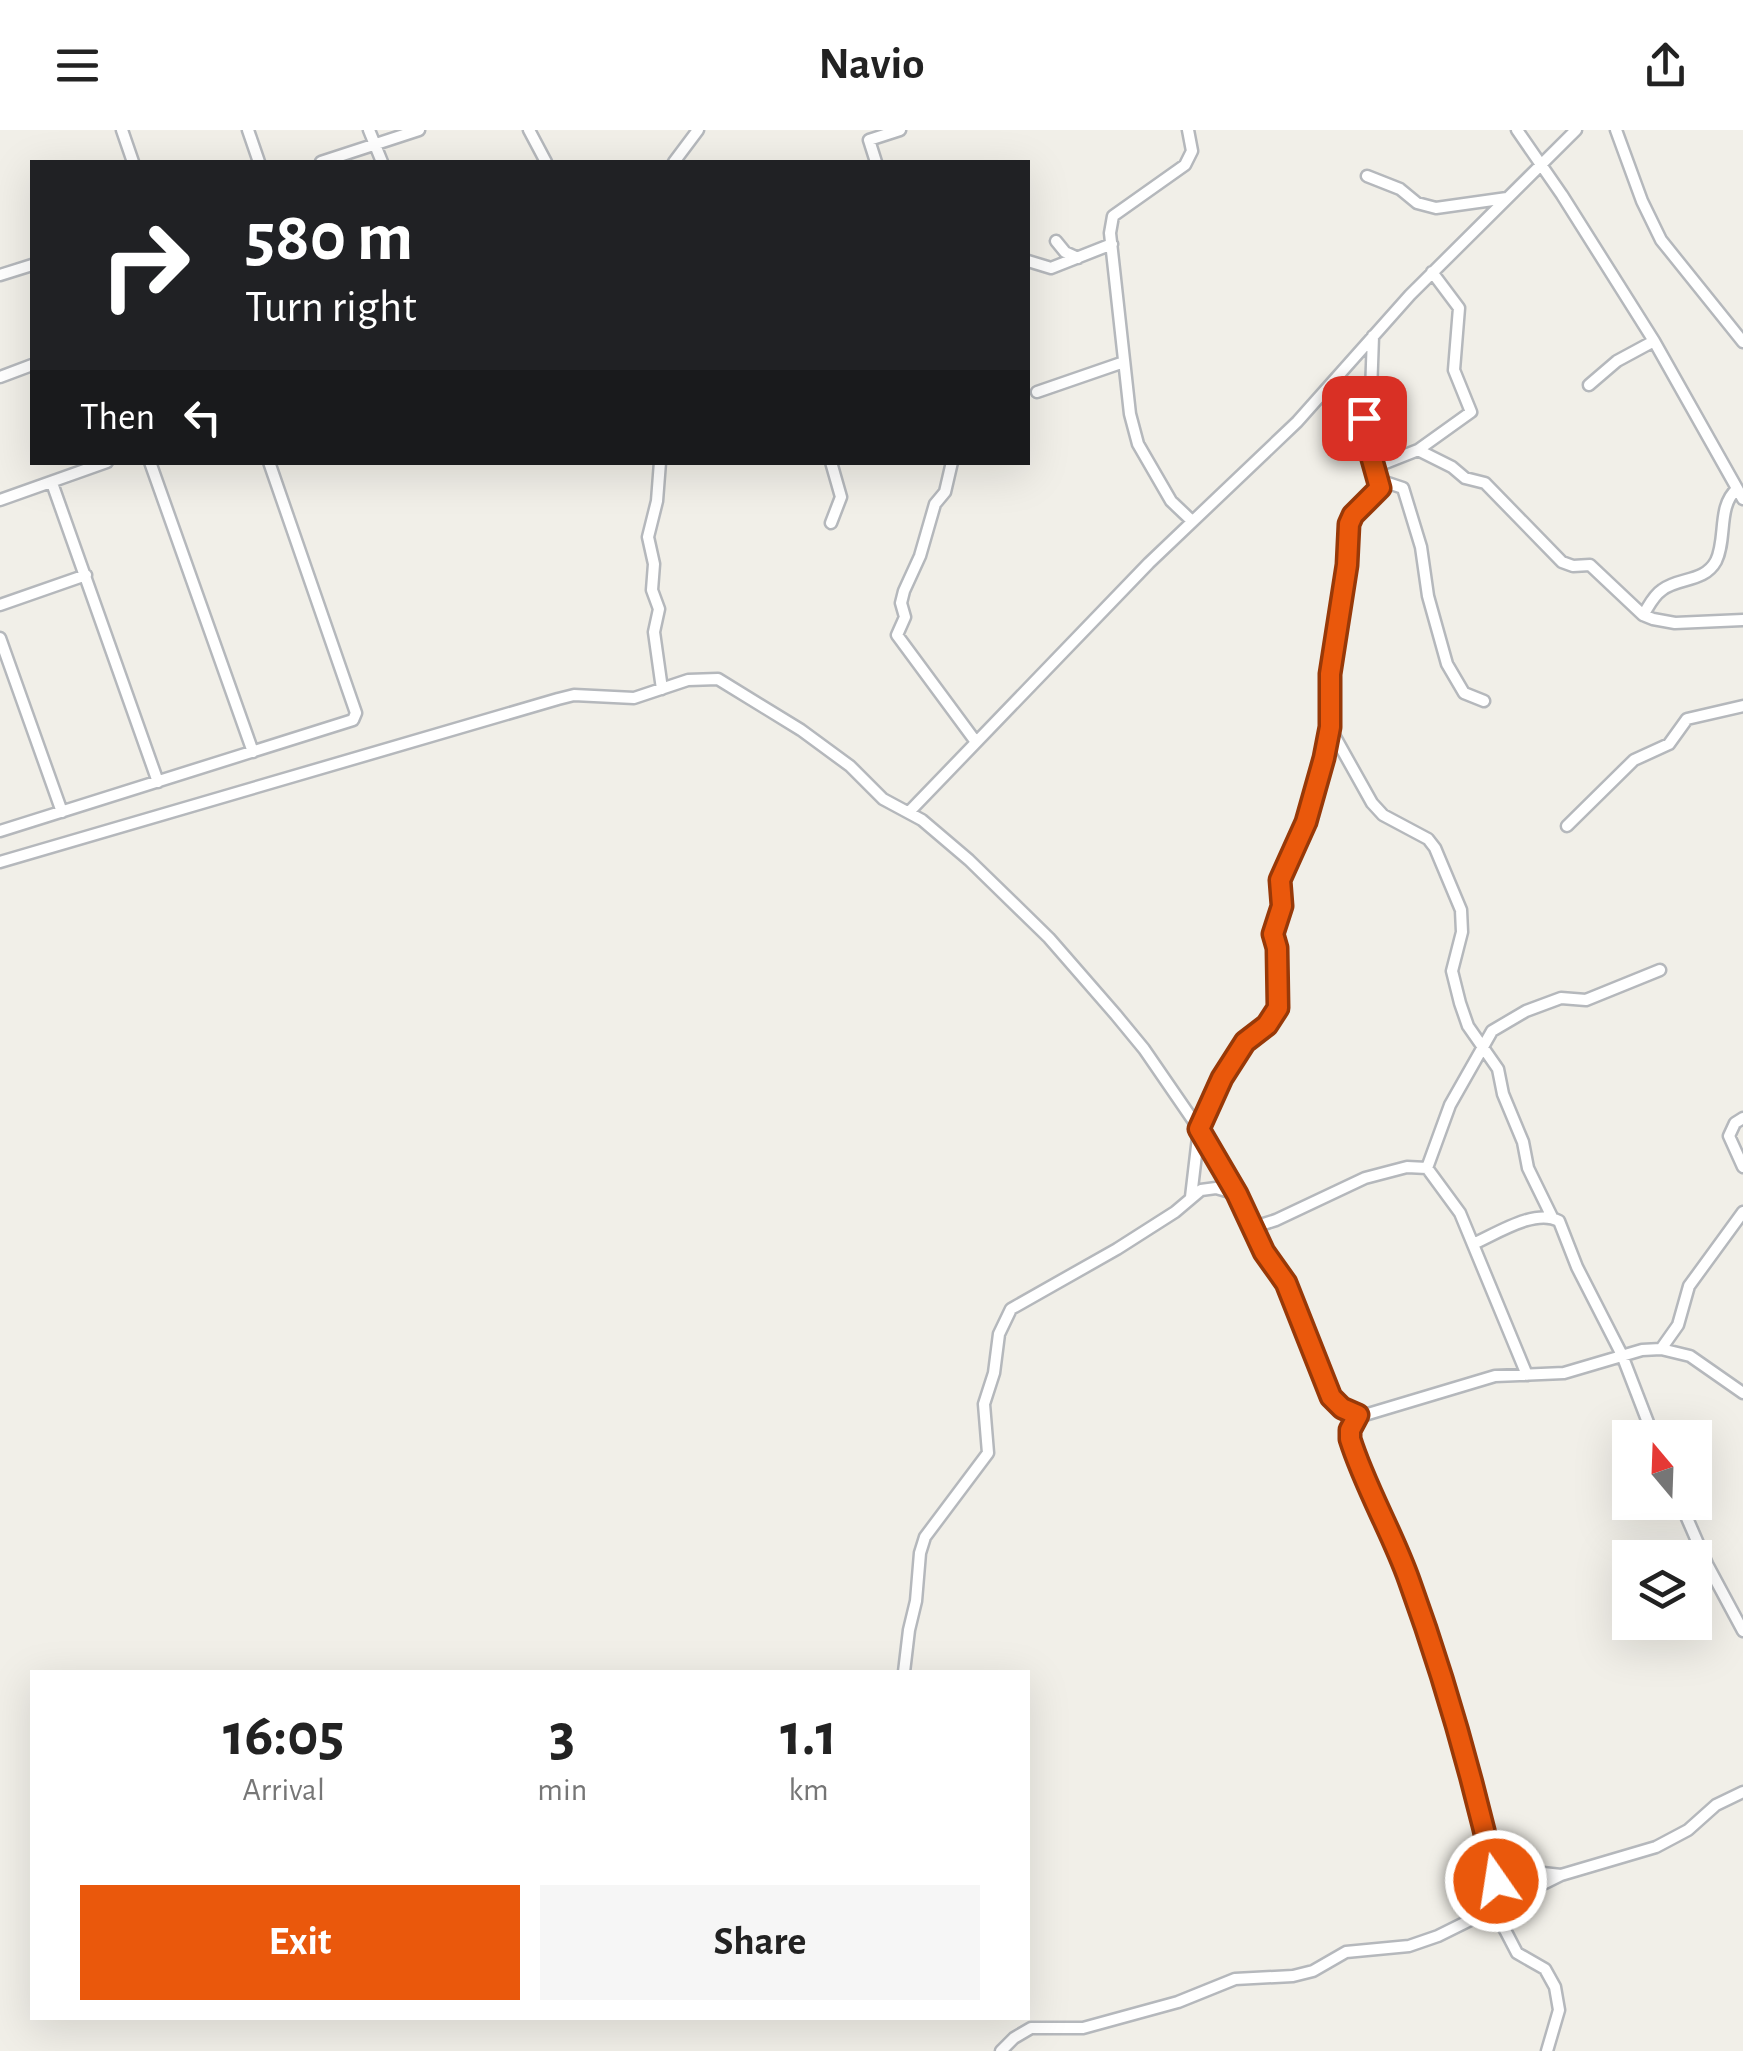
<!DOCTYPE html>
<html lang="en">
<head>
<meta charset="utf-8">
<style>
	body { margin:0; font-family:"Alegreya Sans",sans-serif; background:#f6f6f6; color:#222; height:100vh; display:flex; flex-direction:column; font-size:38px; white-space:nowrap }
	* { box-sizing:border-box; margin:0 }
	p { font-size:32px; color:#767676 }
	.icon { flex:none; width:55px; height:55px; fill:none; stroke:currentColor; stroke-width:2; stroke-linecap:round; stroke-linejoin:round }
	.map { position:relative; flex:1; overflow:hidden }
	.drawer { position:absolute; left:30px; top:1540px; width:1000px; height:350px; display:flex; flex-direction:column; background:#fff; border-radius:0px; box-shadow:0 10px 40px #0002 }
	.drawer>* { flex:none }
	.banner { position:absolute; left:30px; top:30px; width:1000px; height:305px; border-radius:0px; box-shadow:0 10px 40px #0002; background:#202124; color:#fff; overflow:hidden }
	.needle { width:65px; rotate:341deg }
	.buttons { position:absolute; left:1612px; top:1290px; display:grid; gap:20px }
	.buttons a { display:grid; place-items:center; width:100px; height:100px; border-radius:0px; background:#fff; box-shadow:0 10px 40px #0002; font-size:50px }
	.pin { position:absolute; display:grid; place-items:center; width:85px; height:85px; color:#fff; margin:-42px; border-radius:20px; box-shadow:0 5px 15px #0006 }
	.me { position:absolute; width:110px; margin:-55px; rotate:347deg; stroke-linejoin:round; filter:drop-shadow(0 0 8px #0008) }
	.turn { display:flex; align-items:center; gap:35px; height:210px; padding:0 50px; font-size:45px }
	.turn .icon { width:130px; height:130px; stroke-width:2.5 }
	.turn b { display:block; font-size:70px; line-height:85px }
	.then { display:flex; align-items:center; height:95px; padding:0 50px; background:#0003; gap:20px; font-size:38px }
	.eta { display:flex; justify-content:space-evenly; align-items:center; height:170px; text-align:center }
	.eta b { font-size:60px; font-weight:700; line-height:70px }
	.cta { display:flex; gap:20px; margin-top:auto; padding:20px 50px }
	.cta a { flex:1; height:115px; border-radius:0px; background:#ea580c; color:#fff; font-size:40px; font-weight:700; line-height:115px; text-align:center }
	.cta a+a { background:#f6f6f6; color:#222 }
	header { display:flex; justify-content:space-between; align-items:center; height:130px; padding:0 50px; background:#fff; font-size:45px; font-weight:700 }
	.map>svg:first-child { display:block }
</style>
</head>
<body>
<header><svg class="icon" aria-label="menu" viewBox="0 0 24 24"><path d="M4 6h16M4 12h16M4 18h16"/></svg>Navio<svg class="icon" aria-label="share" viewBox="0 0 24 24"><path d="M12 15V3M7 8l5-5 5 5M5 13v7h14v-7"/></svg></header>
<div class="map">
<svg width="1743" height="1921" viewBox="0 0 1743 1921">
	<rect width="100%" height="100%" fill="#f1efe8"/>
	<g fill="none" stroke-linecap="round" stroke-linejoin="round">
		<defs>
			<path id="minor" d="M122,0L133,32
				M248,0L259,32
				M369,0L382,32
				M529,0L546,32
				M1188,0L1192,21L1185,35L1113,86L1110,103L1130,284L1138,314L1171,371L1192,391
				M1517,0L1562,65L1654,211L1743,369
				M1616,0L1642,71L1661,110L1743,212
				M321,32L419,0
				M674,32L698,0
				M876,32L869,10L900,0
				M1367,46L1400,59L1417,73L1436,78L1507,68
				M1056,111L1065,122L1078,128
				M1028,131L1051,138L1112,114
				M0,145L32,135
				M0,247L32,235
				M1589,255L1617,231L1654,211
				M1037,262L1124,232
				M1418,320L1471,282L1454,240L1459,178L1432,142
				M150,332L253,622
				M660,332L657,371L648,407L654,434L652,460L659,479L654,502L662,559
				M952,332L945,362L935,374L920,426L904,461L901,473L905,487L897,505L976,612
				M1375,337L1418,320L1452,337L1465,348L1485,353L1562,432L1573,436L1590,435L1643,485L1653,489L1675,493L1743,490
				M1379,350L1403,358L1421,417L1428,466L1447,534L1464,563L1484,571
				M52,353L158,652
				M0,370L107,332
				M831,393L841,367L831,332
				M0,475L86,445
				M1643,485C1649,476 1653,466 1662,460C1678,447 1704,453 1716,431C1727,409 1717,376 1737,359
				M0,508L62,682
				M1330,598L1372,673L1383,685L1428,709L1435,718L1461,780L1462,802L1452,841L1460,873L1468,896L1498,939L1503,964L1523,1012L1528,1038L1552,1087
				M909,682L1149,433L1297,292L1410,165L1576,0
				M1567,696L1634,630L1669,614L1687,589L1743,576
				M0,701L353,590L356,583L269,332
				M0,732L558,569L574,565L634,568L688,550L718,549L801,600L850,636L883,669L922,690L969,730L1049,808L1116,885L1144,919L1199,999L1237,1064L1263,1122L1286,1153L1331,1267C1342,1279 1351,1286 1368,1284L1495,1246L1564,1243L1642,1220L1661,1219L1690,1226L1743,1263
				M1743,988L1735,993L1729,1006L1743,1037
				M1427,1038L1450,975L1492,901L1526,881L1561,868L1586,870L1660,840
				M1191,1067L1199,999L1222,948L1245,912L1267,895L1279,878L1277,818L1273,804L1282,776L1280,750L1306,693L1324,628L1330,597V545L1347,435L1349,394L1353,385L1380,358L1363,297L1371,263L1373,206
				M1254,1097L1276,1090L1365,1048L1407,1037L1427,1038L1460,1083L1527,1245
				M1473,1114C1496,1104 1535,1078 1559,1091L1577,1137L1622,1225L1654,1308
				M1661,1219L1678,1195L1689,1156L1743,1082
				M1357,1285L1350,1300L1351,1309L1409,1450L1464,1615L1478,1667L1504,1798L1517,1823L1545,1839L1555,1857L1559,1880L1547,1921
				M1680,1372L1707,1434L1743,1501
				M904,1542L909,1500L916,1471L920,1423L925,1407L988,1323L984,1274L994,1243L999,1204L1011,1179L1117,1119L1175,1082L1201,1060L1216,1058L1237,1064
				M1525,1741L1561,1745L1656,1717L1688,1700L1716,1675L1743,1662
				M1001,1921L1014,1908L1031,1898H1083L1178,1872L1235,1849L1293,1846L1313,1841L1346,1822L1409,1816L1438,1806L1561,1745"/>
		</defs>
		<use href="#minor" stroke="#b5b8bc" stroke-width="15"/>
		<use href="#minor" stroke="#fff" stroke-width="10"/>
	</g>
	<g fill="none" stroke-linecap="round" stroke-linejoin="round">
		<defs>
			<path id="route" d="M1364,288L1366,308L1380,358L1353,385L1349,394L1347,435L1330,544V597L1324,628L1306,692L1280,750L1282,776L1273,804L1277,818L1278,878L1267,895L1245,912L1222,948L1199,999L1237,1064L1264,1122L1286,1153L1331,1267L1342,1278L1358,1285L1350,1300V1309C1365,1357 1392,1402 1409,1450C1445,1549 1473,1649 1496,1751"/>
		</defs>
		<use href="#route" stroke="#983908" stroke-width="25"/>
		<use href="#route" stroke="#ea580c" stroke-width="18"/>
	</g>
</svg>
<div class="buttons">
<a><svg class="needle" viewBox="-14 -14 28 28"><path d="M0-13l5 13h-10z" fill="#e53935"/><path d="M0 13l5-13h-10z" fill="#767676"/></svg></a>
<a><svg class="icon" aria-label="layers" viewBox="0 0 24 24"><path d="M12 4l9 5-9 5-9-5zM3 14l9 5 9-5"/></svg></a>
</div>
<div class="pin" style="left:1364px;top:288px;background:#d93025"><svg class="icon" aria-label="arrive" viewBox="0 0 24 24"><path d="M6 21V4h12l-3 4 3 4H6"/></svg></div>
<svg class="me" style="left:1496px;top:1751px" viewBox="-20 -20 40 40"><circle r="17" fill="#ea580c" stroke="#fff" stroke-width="3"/><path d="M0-11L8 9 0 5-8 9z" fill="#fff"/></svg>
<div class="banner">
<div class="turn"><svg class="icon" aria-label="right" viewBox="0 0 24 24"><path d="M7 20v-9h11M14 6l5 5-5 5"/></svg><div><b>580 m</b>Turn right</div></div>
<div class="then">Then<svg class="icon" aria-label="left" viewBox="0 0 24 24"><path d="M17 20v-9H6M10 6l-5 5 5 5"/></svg></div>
</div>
<section class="drawer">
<div class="eta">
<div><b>16:05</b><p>Arrival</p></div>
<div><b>3</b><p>min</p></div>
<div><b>1.1</b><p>km</p></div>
</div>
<div class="cta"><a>Exit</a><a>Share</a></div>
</section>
</div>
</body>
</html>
